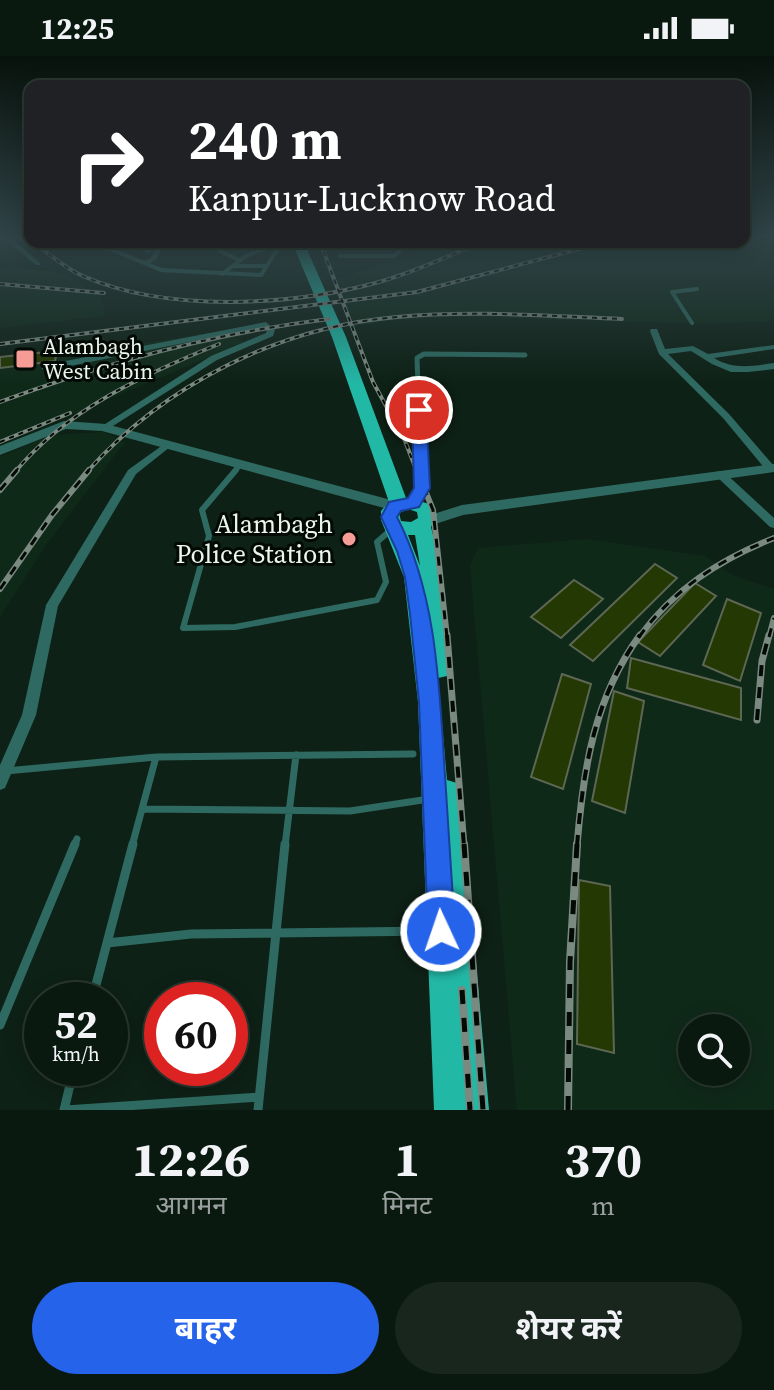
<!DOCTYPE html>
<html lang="hi">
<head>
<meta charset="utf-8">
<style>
	body { margin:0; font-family:"Source Serif 4","Noto Sans Devanagari",serif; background:#18261e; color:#f1f3f6; height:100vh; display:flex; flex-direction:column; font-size:30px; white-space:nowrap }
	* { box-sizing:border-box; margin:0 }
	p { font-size:26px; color:#99a09f }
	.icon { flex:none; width:44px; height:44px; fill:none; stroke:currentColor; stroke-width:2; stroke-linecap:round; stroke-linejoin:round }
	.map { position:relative; height:1054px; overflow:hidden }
	.panel { display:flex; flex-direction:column; background:#0a1910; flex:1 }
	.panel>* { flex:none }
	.banner { position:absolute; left:24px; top:24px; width:726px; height:168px; border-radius:16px; box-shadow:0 4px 20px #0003,0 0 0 2px #2a3830; background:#202124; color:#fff; overflow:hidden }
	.tools { position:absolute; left:678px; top:958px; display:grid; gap:16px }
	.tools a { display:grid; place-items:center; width:72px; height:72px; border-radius:50%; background:#0a1910; box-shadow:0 4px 20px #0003,0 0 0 2px #2a3830; font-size:40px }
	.speed { position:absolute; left:24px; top:926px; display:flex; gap:16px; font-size:40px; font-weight:700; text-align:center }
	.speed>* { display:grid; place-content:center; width:104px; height:104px; border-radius:50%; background:#0a1910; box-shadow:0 4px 20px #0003,0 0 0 2px #2a3830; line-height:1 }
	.speed small { font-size:20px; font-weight:400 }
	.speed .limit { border:12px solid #d22; background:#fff; color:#111 }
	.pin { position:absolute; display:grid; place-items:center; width:68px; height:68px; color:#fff; margin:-34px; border:4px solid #fff; border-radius:50%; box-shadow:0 2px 8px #0007 }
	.me { position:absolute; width:88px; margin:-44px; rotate:357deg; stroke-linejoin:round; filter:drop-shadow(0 0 6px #0008) }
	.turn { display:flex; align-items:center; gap:28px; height:168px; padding:0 32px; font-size:36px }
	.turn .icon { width:104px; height:104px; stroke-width:2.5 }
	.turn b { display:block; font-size:56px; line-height:68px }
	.eta { display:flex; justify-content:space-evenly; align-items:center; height:136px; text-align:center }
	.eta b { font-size:48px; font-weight:700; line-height:56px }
	.cta { display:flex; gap:16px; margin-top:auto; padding:16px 32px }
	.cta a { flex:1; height:92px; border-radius:48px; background:#2563eb; color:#fff; font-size:32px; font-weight:700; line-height:92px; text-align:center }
	.cta a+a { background:#18261e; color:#f1f3f6 }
	.status { display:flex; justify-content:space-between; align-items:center; height:56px; padding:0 40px; background:#0a1910; direction:ltr }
	.status svg { height:22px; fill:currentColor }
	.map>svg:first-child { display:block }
</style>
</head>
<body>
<div class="status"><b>12:25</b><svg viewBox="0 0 49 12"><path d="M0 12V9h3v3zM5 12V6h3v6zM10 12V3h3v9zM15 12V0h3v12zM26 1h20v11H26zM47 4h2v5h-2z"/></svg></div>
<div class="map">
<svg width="774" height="1054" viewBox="0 0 774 1054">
	<rect width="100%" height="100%" fill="#0e2116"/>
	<path fill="#0f2919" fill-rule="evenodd" d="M744,180H774V265L711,268L463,261L407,263L355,270L334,225L443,186H744Z
		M0,212L50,215L69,220L101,242L106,260L0,272Z
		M221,275L245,286L0,389V309Z
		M104,376L125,386L46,489L0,561V401L51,379Z
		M586,483L705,500L734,520L774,533V1054H517L470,509L478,492ZM692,972H736V1016H692Z"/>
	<path fill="#233802" stroke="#5d6753" stroke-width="2" d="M57,295L55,305L0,312V301Z
		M655,508L677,522L593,605L570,589Z
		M574,524L603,543L561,582L531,561Z
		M695,527L716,540L660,600L638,586Z
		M727,543L761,557L740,625L703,609Z
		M631,602L741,632V664L627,632Z
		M562,618L591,628L563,733L531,721Z
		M614,635L644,645L625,757L592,745Z
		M579,824L610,830L614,997L577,988Z"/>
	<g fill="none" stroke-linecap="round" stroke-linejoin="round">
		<path stroke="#2e6a61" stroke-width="4" d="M126,186L149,195
			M351,186L400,188
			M105,193L126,186
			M220,195L239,204
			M340,200H394L399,196L400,186
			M234,210H266
			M222,218L246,200L281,186
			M261,219L282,186
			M692,267L672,236L697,233"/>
		<path stroke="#2e6a61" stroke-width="5" d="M234,416L240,409
			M421,416L417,302L424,298L525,299"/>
		<path stroke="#2e6a61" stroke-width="6" d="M236,414L202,454L209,480L183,572L235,571L377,544L386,526L377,486L392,473
			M420,449L421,414"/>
		<path stroke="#2e6a61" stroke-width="7" d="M6,715L156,701L413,698
			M142,753L350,755L429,743
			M74,790L77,783
			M132,790L156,701
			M285,790L296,699"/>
		<path stroke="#2e6a61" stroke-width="9" d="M107,887L191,878L434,875
			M92,944L133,788
			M0,969L75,788
			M64,1054L74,1012
			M65,1054L259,1041
			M258,1054L285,788"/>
		<path fill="#2e6a61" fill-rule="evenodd" d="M11,180H27L14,184L40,207V209H36L7,185L0,186V182Z
			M88,186H97L145,205L151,202L158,186H164L157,203L150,207L162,212L261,217L264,219L261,221L161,216Z
			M266,266L275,274L273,280L217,304L105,375L100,372L102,370L211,300L266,277L267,274L264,271L45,315L41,312L45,309Z
			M651,273H657L665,293L693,290L708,298L774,289V293L714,302C734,314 752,310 774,307V313L748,316H731L712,308L691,295L668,298L729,358L774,410V414H766L723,362L659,298L650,275Z
			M167,386L172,389L170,391L136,418L58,550L36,659L5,732L0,734V709L22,659L46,549L128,414Z
			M720,415L724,416L774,462V472L770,471L716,420V416Z"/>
		<path fill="#2e6a61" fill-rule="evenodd" d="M64,365L106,368L395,445L402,450L395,455L102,375L66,373L0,399V390Z
			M774,408V416L463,459L426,471L419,466L421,462L462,449Z"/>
		<path fill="#22b8a6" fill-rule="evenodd" d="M298,186H308V196L346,281L406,442L430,448L437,459L431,471L439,504L450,613L447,620L438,622L447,724L457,727L461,736L489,1054H434L418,646L404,521L381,464V455L389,446L332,281L296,196ZM408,453L417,456L418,462L411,466L401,465L399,457ZM408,479H415L420,510Z"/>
		<defs>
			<path id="rail-far3" d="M32,186C49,197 64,212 83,220C167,257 292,250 379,226C415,216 448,200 482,186
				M320,186L373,326L405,385L417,416
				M0,228L104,237
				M0,288L417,236L605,186
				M0,346C107,306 215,277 329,263
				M0,386L70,357
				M15,416C67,353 145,318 219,288
				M87,416C165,328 280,271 397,261C472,254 547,260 622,263"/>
			<path id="rail-far2" d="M417,414L433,454L447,581
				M0,434L17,414
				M0,533L52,459L89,414
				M639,581C674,533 719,504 774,482
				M769,581L774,562"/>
			<path id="rail-far1" d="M447,579L464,790
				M757,664L762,605L769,579
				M577,790C583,714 594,642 640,579"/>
			<path id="rail" d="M464,788L483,1054
				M462,934L470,1054
				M568,1054L570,906L577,788"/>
		</defs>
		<use href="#rail-far3" stroke="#7a8a80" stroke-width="4"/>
		<use href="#rail-far2" stroke="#7a8a80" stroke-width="6"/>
		<use href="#rail-far1" stroke="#7a8a80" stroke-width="7"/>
		<use href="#rail" stroke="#7a8a80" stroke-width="8"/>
		<use href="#rail-far3" stroke="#030905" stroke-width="2" stroke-dasharray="5" stroke-linecap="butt"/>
		<use href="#rail-far2" stroke="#030905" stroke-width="3" stroke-dasharray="9" stroke-linecap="butt"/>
		<use href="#rail-far1" stroke="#030905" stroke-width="4" stroke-dasharray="11" stroke-linecap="butt"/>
		<use href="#rail" stroke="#030905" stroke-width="5" stroke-dasharray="14" stroke-linecap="butt"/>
	</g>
	<linearGradient id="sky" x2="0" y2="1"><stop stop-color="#08120c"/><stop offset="0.55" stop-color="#304347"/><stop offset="1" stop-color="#304347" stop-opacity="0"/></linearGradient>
	<rect width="774" height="328" fill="url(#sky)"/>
	<path fill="#2563eb" stroke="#184099" stroke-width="2" d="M419,350L426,354L430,432L419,451L401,455L397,461C435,535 439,622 444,704C448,761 451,818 455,875L451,884L441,888L432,884L428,875L419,646L410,558L405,521L397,495L381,461L389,446L408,442L414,432L412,354Z"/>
	<g fill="#f59c96" stroke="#030905" stroke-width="3">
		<rect x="15" y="293" width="20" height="20" rx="4"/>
		<circle cx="349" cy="483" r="8"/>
	</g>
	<g text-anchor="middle" stroke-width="6" stroke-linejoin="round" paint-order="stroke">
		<g font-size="22" fill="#ebf7ee" stroke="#030905" text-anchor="start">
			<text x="43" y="298">Alambagh<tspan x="43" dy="25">West Cabin</tspan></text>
		</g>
		<g font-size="26" fill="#ebf7ee" stroke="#030905" text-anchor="end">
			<text x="333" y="477">Alambagh<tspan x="333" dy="30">Police Station</tspan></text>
		</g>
	</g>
</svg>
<div class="tools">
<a><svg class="icon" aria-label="search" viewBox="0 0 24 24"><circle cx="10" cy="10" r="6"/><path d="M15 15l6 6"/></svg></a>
</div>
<div class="speed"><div>52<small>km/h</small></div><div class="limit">60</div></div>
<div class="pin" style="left:419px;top:354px;background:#d93025"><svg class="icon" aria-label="arrive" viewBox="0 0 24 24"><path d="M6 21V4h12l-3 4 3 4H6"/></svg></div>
<svg class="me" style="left:441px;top:875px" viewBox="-20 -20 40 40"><circle r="17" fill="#2563eb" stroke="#fff" stroke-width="3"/><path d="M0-11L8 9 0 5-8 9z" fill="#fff"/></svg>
<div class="banner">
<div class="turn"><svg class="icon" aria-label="right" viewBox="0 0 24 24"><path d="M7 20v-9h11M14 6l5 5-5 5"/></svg><div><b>240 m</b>Kanpur-Lucknow Road</div></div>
</div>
</div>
<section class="panel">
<div class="eta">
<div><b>12:26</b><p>आगमन</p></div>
<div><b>1</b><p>मिनट</p></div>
<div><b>370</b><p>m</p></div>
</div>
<div class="cta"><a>बाहर</a><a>शेयर करें</a></div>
</section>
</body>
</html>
